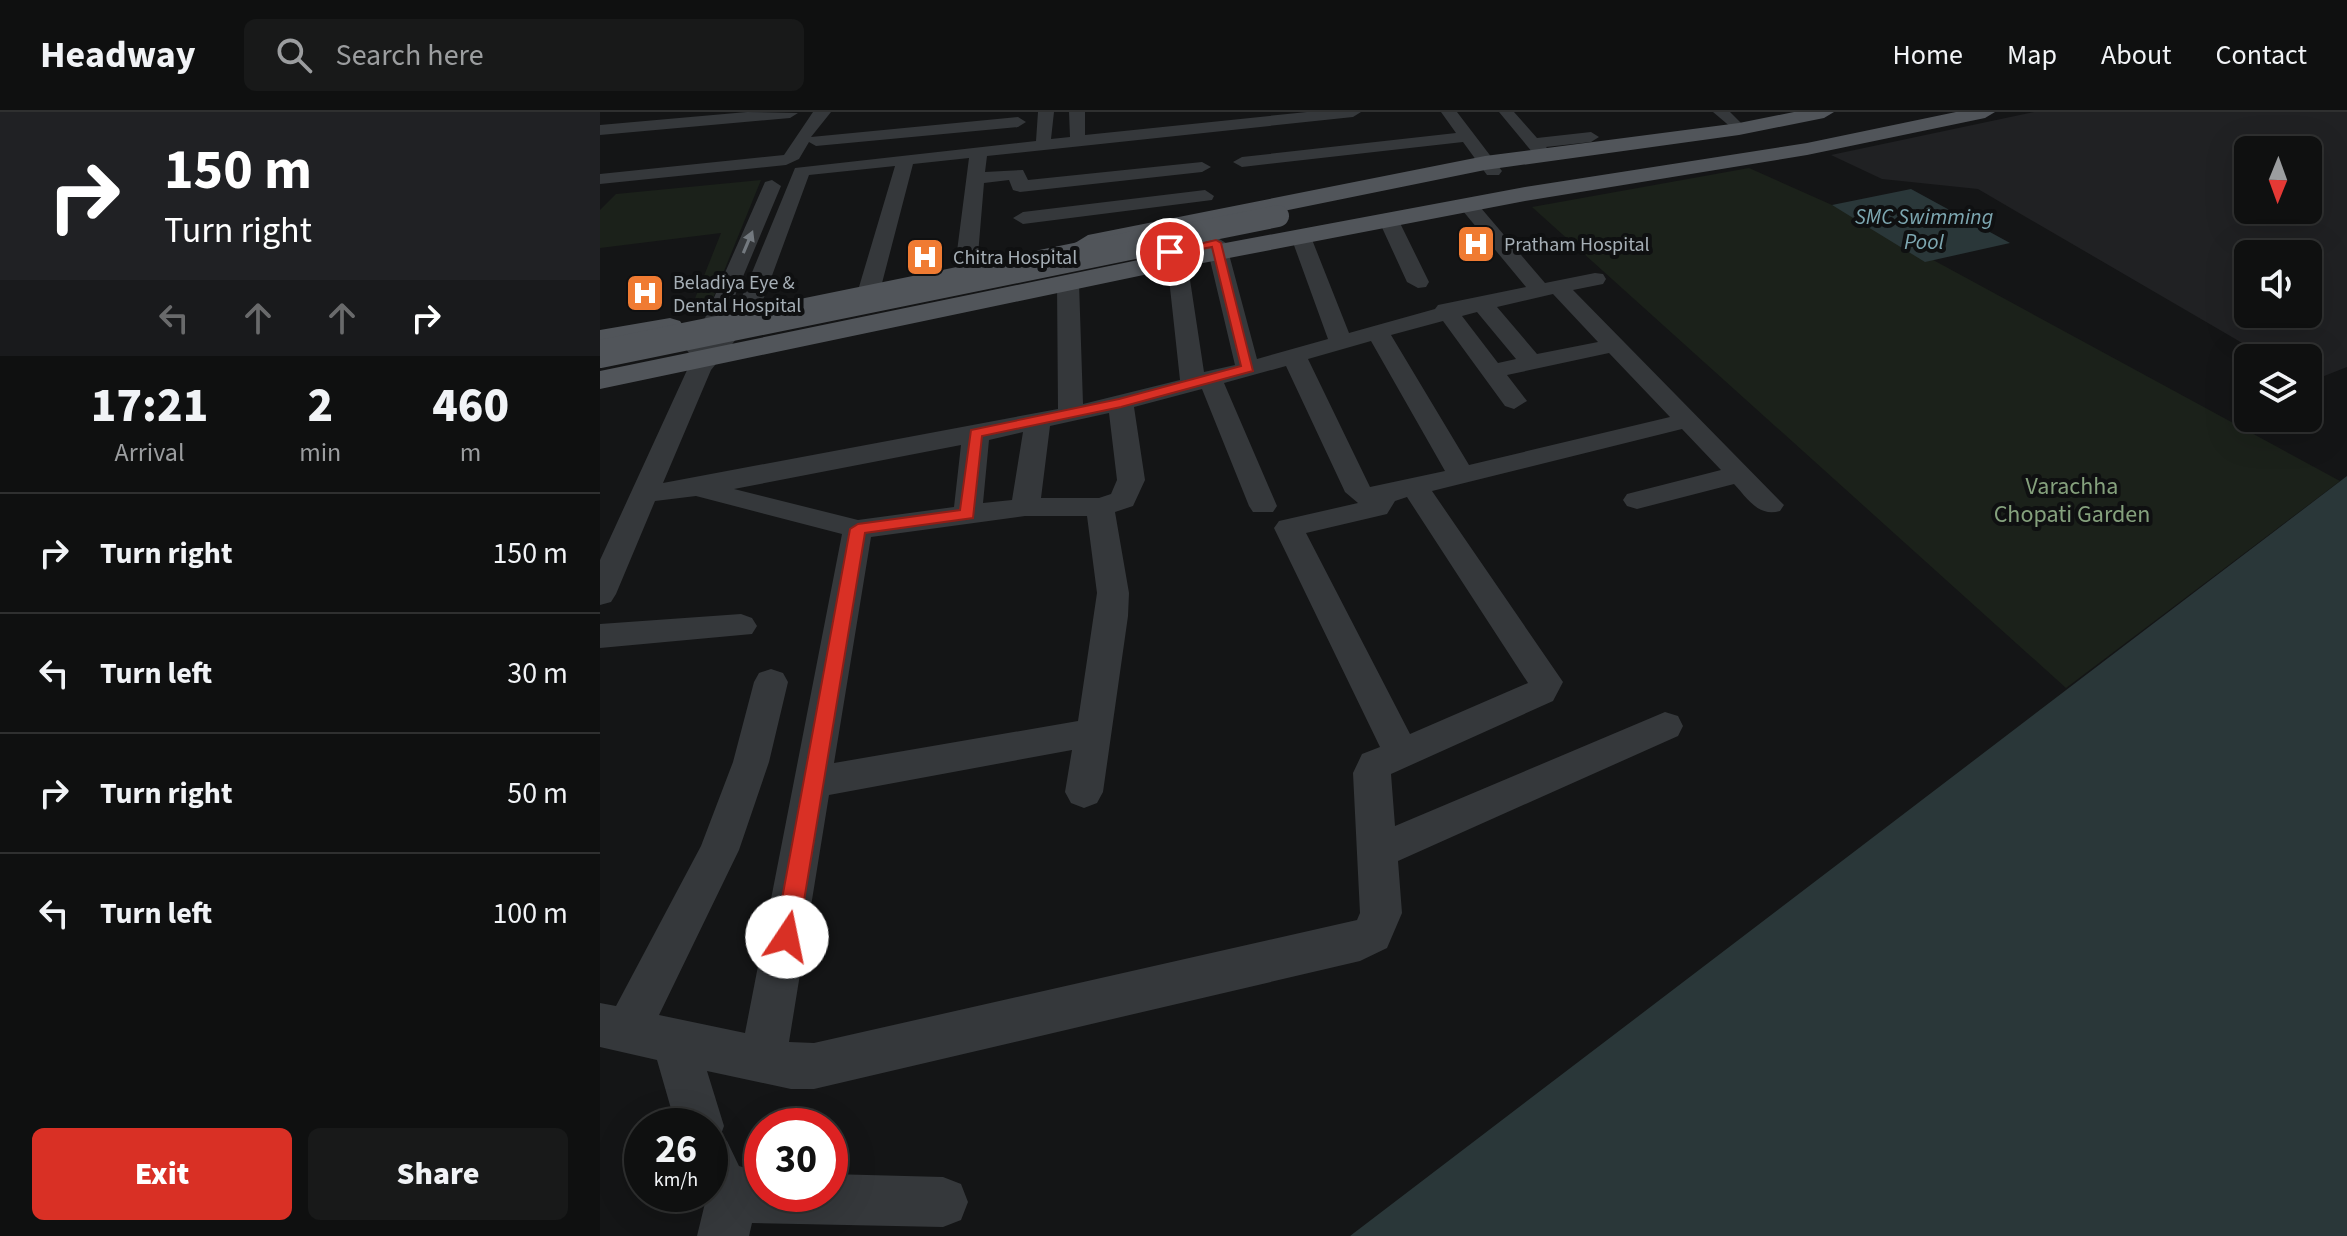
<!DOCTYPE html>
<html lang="en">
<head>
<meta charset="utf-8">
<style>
	body { margin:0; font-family:"Source Sans 3",sans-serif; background:#181919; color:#f1f3f6; height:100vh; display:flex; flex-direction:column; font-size:30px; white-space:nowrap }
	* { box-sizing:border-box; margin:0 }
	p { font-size:26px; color:#9b9d9f }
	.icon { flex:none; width:44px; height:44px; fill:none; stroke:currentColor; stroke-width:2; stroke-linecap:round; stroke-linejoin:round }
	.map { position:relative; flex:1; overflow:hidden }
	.panel { display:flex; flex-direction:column; background:#0f1010; width:600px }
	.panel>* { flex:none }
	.guide { background:#202124; color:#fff; overflow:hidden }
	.needle { width:52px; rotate:181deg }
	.tools { position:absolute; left:1634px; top:24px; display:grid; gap:16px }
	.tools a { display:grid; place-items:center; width:88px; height:88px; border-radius:12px; background:#0f1010; box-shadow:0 8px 32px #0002,0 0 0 2px #2f3030; font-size:40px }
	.speed { position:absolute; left:24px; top:996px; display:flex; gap:16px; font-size:40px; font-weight:700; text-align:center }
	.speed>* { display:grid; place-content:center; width:104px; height:104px; border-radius:50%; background:#0f1010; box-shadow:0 8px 32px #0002,0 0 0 2px #2f3030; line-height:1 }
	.speed small { font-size:20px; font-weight:400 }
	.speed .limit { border:12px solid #d22; background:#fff; color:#111 }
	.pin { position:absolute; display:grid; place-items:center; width:68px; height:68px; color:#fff; margin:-34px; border:4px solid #fff; border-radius:50%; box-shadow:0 2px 8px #0007 }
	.me { position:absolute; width:88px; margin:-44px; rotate:11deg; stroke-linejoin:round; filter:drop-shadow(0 0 6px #0008) }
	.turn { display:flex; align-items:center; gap:28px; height:168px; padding:0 32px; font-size:36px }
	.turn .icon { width:104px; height:104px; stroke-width:2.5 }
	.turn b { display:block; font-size:56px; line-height:68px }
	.lanes { display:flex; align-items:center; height:76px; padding:0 32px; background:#0003; justify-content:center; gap:40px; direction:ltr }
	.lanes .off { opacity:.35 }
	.eta { display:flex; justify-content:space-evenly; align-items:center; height:136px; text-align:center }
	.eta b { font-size:48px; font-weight:800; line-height:56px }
	.action { display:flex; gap:16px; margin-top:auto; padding:16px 32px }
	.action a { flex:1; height:92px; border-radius:12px; background:#d93025; color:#fff; font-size:32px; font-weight:800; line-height:92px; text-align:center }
	.action a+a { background:#181919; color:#f1f3f6 }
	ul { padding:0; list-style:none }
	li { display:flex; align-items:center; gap:24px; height:120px; padding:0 32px; border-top:2px solid #2f3030 }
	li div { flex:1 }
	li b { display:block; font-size:30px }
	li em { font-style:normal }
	header { display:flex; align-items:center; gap:48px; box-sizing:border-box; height:112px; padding:0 40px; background:#0f1010; border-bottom:2px solid #2f3030 }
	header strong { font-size:38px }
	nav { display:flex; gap:44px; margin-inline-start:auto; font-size:28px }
	.search { width:560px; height:72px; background:#181919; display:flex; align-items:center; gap:20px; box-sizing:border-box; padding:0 28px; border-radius:12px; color:#9b9d9f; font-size:30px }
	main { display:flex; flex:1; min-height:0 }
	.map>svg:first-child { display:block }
</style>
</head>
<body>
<header>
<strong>Headway</strong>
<div class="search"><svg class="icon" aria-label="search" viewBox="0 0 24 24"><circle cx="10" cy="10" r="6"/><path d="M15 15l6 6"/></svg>Search here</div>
<nav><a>Home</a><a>Map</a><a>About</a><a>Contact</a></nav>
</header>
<main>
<section class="panel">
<div class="guide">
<div class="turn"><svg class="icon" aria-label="right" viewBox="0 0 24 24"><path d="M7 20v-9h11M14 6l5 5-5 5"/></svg><div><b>150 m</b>Turn right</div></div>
<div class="lanes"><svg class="icon off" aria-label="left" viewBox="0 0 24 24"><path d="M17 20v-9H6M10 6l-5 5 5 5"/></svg><svg class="icon off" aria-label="ahead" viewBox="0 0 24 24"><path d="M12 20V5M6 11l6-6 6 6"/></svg><svg class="icon off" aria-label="ahead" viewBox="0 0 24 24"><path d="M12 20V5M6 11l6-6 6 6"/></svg><svg class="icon" aria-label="right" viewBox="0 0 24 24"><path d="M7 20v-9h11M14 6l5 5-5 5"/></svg></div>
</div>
<div class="eta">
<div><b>17:21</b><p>Arrival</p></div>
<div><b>2</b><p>min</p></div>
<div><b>460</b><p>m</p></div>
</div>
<ul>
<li><svg class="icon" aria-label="right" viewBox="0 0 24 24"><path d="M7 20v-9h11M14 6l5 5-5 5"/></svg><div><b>Turn right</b></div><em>150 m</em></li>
<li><svg class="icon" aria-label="left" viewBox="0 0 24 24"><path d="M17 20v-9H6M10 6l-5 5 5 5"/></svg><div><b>Turn left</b></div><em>30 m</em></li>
<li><svg class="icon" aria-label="right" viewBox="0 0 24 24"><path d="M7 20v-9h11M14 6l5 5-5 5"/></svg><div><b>Turn right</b></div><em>50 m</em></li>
<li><svg class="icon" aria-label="left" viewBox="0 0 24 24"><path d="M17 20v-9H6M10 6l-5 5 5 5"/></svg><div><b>Turn left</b></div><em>100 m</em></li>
</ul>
<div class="action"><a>Exit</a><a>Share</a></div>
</section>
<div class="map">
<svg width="1747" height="1124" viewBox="0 0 1747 1124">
	<rect width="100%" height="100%" fill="#141516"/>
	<path fill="#202123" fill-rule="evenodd" d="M1434,0H1747V255L1709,270L1708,246H1668L1378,77L1282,67L1231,43ZM1648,38H1708V98H1648ZM1648,142H1708V202H1648Z"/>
	<path fill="#1b211a" d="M1149,56L1232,93L1740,369L1466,576L932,95Z
		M161,68L111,191L92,194L121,121L0,136V98L16,82Z"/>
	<path fill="#2a3739" d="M1311,77L1410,131L1325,150L1232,93Z
		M1747,364V1124H750Z"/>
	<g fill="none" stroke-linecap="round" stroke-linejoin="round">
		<path fill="#35383b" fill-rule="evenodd" d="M147,0L198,1L190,6L0,23V13Z
			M213,0H231L211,25L418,5L426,10L418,15L216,34L209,30L199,47L186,53L0,72V62L184,43Z
			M438,0H454L451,27L470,25L469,0H485V23L707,0H761L753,5L387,44L385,60L423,58L428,68L602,50L611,55L602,60L420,80L413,78L409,68L384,71L377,155L366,161L355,155L369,46L313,52L281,175L270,181L259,175L295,54L209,63L159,199L111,258L63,371L458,297L457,171L468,165L479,171L483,292L580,268L567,148L577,142L587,148L604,260L635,253L606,131L616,125L626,131L657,247L728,227L691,125L694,121L701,119L711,125L749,221L835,197L838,193L926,175L858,93L868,87L875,89L945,171L995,161L1003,162L1006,167L1003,172L973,178L1184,393L1180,399C1158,405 1148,387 1134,372L1037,397L1027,394L1023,388L1027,382L1121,358L1082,317L832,379L963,570L953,589L791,662L795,714L1065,600L1078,604L1083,614L1078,624L798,749L802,801L787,836L760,849L214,977H191L107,959L124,1014L120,1025L127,1029L139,1054L162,1061V1082H230V1062L343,1065L361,1072L368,1090L361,1108L343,1115L152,1111L149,1124H97L105,1091L100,1082H110V1014H76L57,948L0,935V891L16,894L101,734L133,650L154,570L159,561L171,557L183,561L188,570L169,650L139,738L59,903L145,921L242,422L96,384L55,389L16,482L11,490L0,493V448L88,256L98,243L89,241L85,236L105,206L165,70L172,68L181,74L121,217L137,197L195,56L436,29ZM953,182L998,230L937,242L897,195ZM877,200L916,247L898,251L862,204ZM843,209L905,294L914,297L927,289L907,263L1009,241L1070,305L869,353L791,223ZM771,229L845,359L770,375L708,247ZM686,254L745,380L758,391L679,409L674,416L780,635L762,642L753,661L760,801L757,808L214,931L189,930L229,683L472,638L465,680L471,691L484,696L497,691L503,680L528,504L529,481L515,400L533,394L545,368L534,295L602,277L649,394L653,400H673L677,394L624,271ZM509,301L517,368L511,382L499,386H441L450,314ZM423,320L412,388L383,391L389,328ZM361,333L354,395L258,408L134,377ZM807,385L928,571L810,622L706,421L787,402L795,389ZM425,404H487L497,481L478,609L234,651L271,425Z
			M841,0H857L902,59L899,63H887L863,30L642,55L633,50L642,45L856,21Z
			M899,0H914L937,26L991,20L999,25L991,30L946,35L953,43L944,48L938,47Z
			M1113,0H1130L1147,17L1139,22Z
			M605,78L614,84L612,88L423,112L413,106L423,100Z
			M789,103L799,109L829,170L826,175L818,176L807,170L779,109Z
			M141,502L152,506L157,514L152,522L0,536V512Z"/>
		<path fill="#51555a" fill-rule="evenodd" d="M1194,0H1234L1224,6L1139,23L885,58L488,139L475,131L488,123L885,44L1139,11Z
			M1356,0H1395L1385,6L1207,43L925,89L577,156L0,277V259L577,140L925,75L1207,31Z
			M70,206L80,209L84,215L80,221L0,236V218Z"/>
		<path stroke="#51555a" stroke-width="22" d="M529,134L678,104"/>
		<path stroke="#51555a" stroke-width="28" d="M0,242L539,132"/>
	</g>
	<defs><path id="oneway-solid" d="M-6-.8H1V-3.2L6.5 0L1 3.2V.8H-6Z" transform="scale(2)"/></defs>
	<use fill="#73797f" href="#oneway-solid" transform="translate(148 130) rotate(-67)"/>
	<path fill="#d93025" stroke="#8d1f18" stroke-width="2" d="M616,128L621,131L653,259L521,295L382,324L373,406L265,421L198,825L195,832L187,835L179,832L175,825L250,417L258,412L360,398L371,318L519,287L641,254L612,135L570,143L565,140Z"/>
	<defs>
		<symbol id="hospital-square" viewBox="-11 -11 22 22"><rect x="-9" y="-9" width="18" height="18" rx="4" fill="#f07b32" stroke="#0f1011"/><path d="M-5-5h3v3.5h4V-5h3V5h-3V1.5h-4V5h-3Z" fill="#fff"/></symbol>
	</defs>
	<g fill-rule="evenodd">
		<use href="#hospital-square" x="854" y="110" width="44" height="44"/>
		<use href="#hospital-square" x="303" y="123" width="44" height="44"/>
		<use href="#hospital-square" x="23" y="159" width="44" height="44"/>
	</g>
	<g text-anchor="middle" stroke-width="8" stroke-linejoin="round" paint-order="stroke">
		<g font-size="20" fill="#a6afb6" stroke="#0f1011" text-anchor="start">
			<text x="904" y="139">Pratham Hospital</text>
			<text x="353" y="152">Chitra Hospital</text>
			<text x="73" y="177">Beladiya Eye &amp;<tspan x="73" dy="23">Dental Hospital</tspan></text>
		</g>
		<g font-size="22" font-style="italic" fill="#7da7b1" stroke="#0f1011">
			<text x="1324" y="112">SMC Swimming<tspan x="1324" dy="25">Pool</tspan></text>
		</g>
		<g font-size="24" fill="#85a17d" stroke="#0f1011">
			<text x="1472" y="382">Varachha<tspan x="1472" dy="28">Chopati Garden</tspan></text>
		</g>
	</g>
</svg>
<div class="tools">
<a><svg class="needle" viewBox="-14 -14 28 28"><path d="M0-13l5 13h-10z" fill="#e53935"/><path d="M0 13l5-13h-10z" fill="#9b9d9f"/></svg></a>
<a><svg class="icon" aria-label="sound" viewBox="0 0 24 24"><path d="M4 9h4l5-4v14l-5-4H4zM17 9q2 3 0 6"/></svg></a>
<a><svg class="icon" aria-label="layers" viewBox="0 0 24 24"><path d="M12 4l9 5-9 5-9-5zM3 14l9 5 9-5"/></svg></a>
</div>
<div class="speed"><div>26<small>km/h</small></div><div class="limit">30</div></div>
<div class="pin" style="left:570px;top:140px;background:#d93025"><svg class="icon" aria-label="arrive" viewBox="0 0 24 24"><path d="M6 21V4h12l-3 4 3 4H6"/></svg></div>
<svg class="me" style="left:187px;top:825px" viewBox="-20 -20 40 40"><circle r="19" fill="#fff"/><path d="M0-13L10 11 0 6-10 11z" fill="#d93025"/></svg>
</div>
</main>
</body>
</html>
